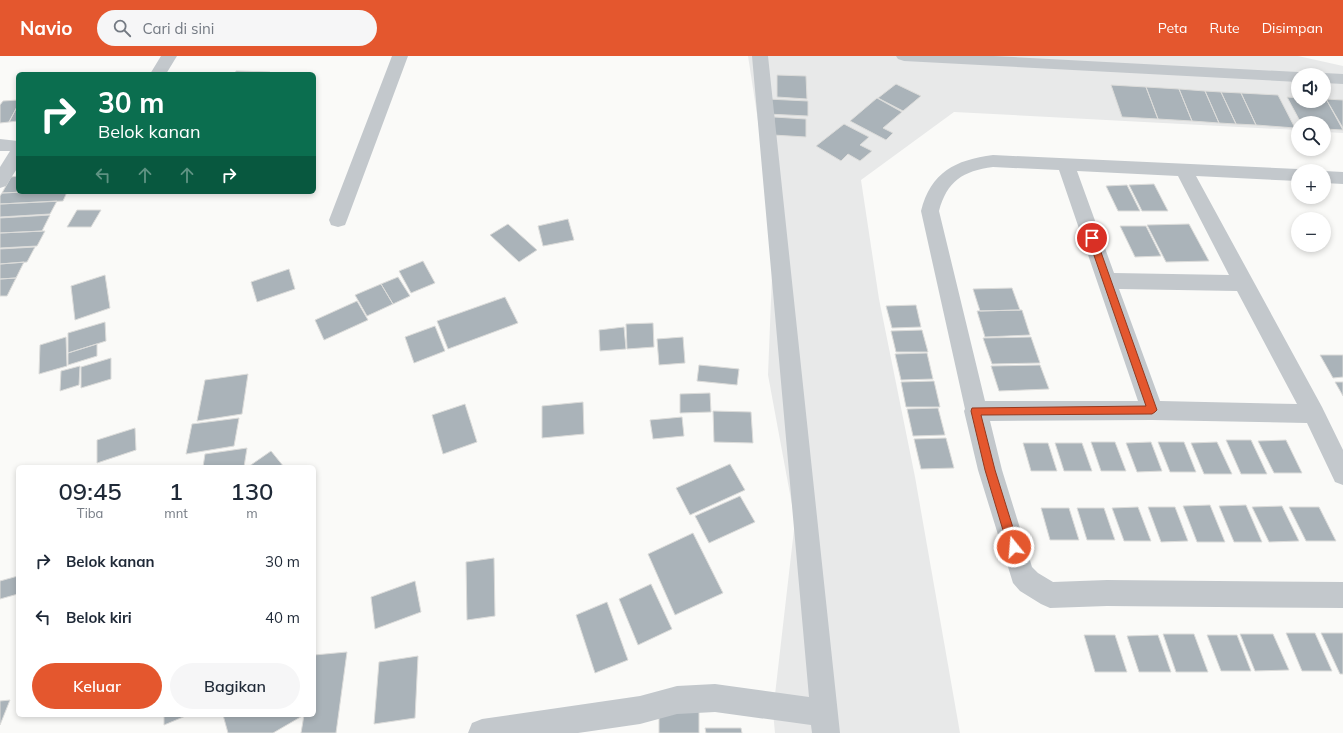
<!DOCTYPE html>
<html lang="id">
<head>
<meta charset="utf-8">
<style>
	body { margin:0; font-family:Mulish,sans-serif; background:#f6f6f7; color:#1f2937; height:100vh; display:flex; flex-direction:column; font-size:15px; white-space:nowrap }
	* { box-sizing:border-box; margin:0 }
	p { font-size:13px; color:#747a83 }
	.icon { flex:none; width:22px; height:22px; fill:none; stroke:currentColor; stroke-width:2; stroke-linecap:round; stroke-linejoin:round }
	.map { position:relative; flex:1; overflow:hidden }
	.panel { position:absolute; left:16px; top:409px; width:300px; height:252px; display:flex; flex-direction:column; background:#fff; border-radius:6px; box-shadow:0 2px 6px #0003 }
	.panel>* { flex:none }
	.hud { position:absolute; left:16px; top:16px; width:300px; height:122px; border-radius:6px; box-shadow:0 2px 6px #0003; background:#0b6e4f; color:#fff; overflow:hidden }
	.controls { position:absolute; left:1291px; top:12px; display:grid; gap:8px }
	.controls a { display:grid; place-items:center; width:40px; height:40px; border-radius:50%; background:#fff; box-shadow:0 2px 6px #0003; font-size:20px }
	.pin { position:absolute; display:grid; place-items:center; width:34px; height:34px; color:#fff; margin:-17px; border:2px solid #fff; border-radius:50%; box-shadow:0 1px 4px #0007 }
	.me { position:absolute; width:44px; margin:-22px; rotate:343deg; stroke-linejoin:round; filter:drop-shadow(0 0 3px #0008) }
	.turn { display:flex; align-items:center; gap:14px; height:84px; padding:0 16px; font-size:18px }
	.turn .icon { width:52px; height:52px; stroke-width:2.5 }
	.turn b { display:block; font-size:28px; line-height:34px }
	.lanes { display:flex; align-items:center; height:38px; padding:0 16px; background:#0003; justify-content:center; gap:20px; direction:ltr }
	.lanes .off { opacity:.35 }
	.eta { display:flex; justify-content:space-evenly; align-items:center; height:68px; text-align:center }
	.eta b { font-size:24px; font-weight:600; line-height:28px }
	.cta { display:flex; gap:8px; margin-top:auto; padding:8px 16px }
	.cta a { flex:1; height:46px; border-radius:24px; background:#e4572e; color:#fff; font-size:16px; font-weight:600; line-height:46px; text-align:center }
	.cta a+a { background:#f6f6f7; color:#1f2937 }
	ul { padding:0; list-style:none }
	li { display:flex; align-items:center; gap:12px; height:56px; padding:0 16px }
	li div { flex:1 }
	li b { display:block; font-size:15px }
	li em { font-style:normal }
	header { display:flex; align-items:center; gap:24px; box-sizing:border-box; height:56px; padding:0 20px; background:#e4572e; color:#fff }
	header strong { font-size:19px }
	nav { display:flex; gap:22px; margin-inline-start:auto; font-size:14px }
	.search { width:280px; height:36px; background:#f6f6f7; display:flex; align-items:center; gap:10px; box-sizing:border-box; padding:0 14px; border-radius:22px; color:#747a83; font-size:15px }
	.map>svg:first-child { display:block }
</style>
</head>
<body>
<header>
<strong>Navio</strong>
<div class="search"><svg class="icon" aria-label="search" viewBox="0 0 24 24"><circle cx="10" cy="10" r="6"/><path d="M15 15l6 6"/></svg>Cari di sini</div>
<nav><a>Peta</a><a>Rute</a><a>Disimpan</a></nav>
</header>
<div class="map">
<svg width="1343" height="677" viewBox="0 0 1343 677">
	<rect width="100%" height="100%" fill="#fafaf8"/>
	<path fill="#e8e9e9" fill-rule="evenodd" d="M748,0H1298L1343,10V77L1324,76V67H1298V74L954,56L861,124L879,243L915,421L960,677H775L773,656L795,465L768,319L774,169ZM1298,19H1324V45H1298Z"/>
	<path fill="#aab3b9" stroke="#dcdcda" d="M236,15L270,16L269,18H235Z
		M777,19L806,20L807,43L777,41Z
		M896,28L921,40L903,55L878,42Z
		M1111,29L1146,31L1158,63L1122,61Z
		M1146,31L1179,33L1192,65L1158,63Z
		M1179,33L1205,35L1219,67L1192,65Z
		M1205,35L1221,36L1236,68L1219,67Z
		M1221,36L1241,37L1256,69L1236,68Z
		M1241,37L1278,39L1295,72L1256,69Z
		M1287,41L1298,42V45H1324V43H1326L1343,74L1324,73V67H1301Z
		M877,42L902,56L883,72L893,77L886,84L850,65Z
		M767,43L808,45V60L767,58Z
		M1326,43L1343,44V72Z
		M18,44V49L9,66L0,67V49L3,45Z
		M18,49V65L9,66Z
		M774,61L806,63V81L773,79Z
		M844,68L869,81L860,89L872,95L860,105L848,98L841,105L816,90Z
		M18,120V136H23L2,137L11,121Z
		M1154,128L1168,155H1142L1129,129Z
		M1127,129L1140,155H1118L1106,130Z
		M23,136H67L63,145L0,148V140L2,137Z
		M57,145L50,158L0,161V148Z
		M77,154H101L91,171H67Z
		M50,159L42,175L0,177V162Z
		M568,163L574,184L543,190L538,170Z
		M508,168L537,194L519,206L490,179Z
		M1189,168L1209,205L1166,206L1147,169Z
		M1120,170H1146L1161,200L1135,201Z
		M45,175L37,190L0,192V177Z
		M35,191L27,206L0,208V193Z
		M423,205L435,227L411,237L399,215Z
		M24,206L16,222L0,223V208Z
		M289,213L295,233L257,246L251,226Z
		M105,219L110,252L75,264L71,230Z
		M398,221L410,240L393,248L381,228Z
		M16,222L7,240H0V223Z
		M381,228L393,248L367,260L355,239Z
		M1012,232L1020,254L980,255L973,233Z
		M505,241L518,267L448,293L437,265Z
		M357,245L368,264L324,284L315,264Z
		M916,249L921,271L892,272L886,250Z
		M1022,254L1030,279L985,281L977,255Z
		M105,266L106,285L68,297V277Z
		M653,267L654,291L627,293L626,268Z
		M435,270L445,295L414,307L405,281Z
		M624,271L626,293L600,295L599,274Z
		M922,274L928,296H896L891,275Z
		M66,281L67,310L39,318L40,289Z
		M683,281L685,307L659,309L657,283Z
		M1031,281L1040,307L992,308L983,282Z
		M97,288V300L68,309V297Z
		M927,297L933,323L901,324L895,298Z
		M1320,299H1343V321L1333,322Z
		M111,302V323L81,332V311Z
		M699,309L739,313L737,329L697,325Z
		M1040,309L1049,333L999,335L991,310Z
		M80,310L79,329L60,335L61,315Z
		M248,318L242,358L197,365L205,324Z
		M934,325L940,351H906L901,326Z
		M1335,326H1343V340Z
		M710,337L711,356L680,357V338Z
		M583,346L584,378L542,382V350Z
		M465,348L477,386L443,398L432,359Z
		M938,352L945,379L913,380L907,353Z
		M713,355L751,356L753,387L714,386Z
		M682,361L684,380L653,383L650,364Z
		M239,362L234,390L186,398L192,368Z
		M135,372L136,394L97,407V384Z
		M946,382L954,412L921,413L914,383Z
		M1226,384H1251L1267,418H1241Z
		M1286,384L1302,417H1274L1258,385Z
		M1091,386H1115L1126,415H1101Z
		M1151,386L1162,415L1137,416L1126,387Z
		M1158,386H1184L1196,416H1170Z
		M1217,386L1232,418H1204L1191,387Z
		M1023,387H1048L1057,415H1031Z
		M1055,387H1082L1092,415H1064Z
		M247,392L244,411H203L205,398Z
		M271,395L284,411H248Z
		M730,408L745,434L690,459L676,432Z
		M740,440L755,466L709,487L695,460Z
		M1210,449L1225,486H1197L1183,450Z
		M1246,449L1262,486H1234L1219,450Z
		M1282,450L1299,485L1269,486L1252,451Z
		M1138,451L1151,485H1124L1112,452Z
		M1148,451H1175L1188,485L1161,486Z
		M1289,451H1319L1336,485H1306Z
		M1041,452H1069L1079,484H1050Z
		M1077,452H1104L1115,484H1087Z
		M693,477L723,537L675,559L648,498Z
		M494,502L495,560L467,564L466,506Z
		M18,520V538L0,543V525Z
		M415,525L421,556L375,573L371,541Z
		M651,528L672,573L638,589L619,543Z
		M607,546L628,604L595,617L576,559Z
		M1286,577H1315L1332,615H1302Z
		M1321,577H1343V618H1340Z
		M1163,578H1194L1208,616H1176Z
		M1240,578H1273L1289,614L1255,615Z
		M1084,579H1115L1127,616H1095Z
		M1158,579L1171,616H1139L1127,580Z
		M1207,579H1237L1251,615H1221Z
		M347,596L336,677H301L304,659H314V599Z
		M418,600L415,662L374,668L379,606Z
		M10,644L0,669V645Z
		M659,655H699V677H659Z
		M164,659H188L164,669Z
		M223,659H304L273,677H228Z
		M705,672H741L742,677H706Z"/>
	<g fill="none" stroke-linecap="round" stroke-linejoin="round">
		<path fill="#c3c8cc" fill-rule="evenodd" d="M161,0H177L166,18H150Z
			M392,0H408L347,164L345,169L338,171L331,169L329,164Z
			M752,0H768L840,677H812L811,669L715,656L677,658L640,668L578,677H468L472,667L482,663L640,640L677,630L715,628L809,641Z
			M896,0H994L1298,16L1305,19H1298V26L904,5L898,3Z
			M1324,17L1343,18V28L1324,27V19H1318Z
			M0,83L18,85V111L6,130L0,132V111L10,95H0Z
			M993,99L1298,113L1304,115H1298V125L1196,120L1322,351L1343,394V429L1335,426L1307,367L1152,364L990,365L1002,414L1032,511L1038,517L1053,526L1107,524L1343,526V552L1107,550L1050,552L1041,548L1020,535L1013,527L978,414L964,355L965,353L921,155C931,116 955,104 993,99ZM993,111L1059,114L1138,345H985L939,155C947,125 963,115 993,111ZM1077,115L1178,120L1229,219L1114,217ZM1119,233L1237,235L1297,348L1160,345Z
			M1323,115H1324L1343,116V128L1324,127Z"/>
	</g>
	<path fill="#e4572e" stroke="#94391e" d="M1092,179L1096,182L1157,354L1155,356L1152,358L981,359L995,414L1019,491L1017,494L1014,496L1010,494L1008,491L985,414L971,355L972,352L1146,350L1088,182Z"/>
</svg>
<div class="controls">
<a><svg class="icon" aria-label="sound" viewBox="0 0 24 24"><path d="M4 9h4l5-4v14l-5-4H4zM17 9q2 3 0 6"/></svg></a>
<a><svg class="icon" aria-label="search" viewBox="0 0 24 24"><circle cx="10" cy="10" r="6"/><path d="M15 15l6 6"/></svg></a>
<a>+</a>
<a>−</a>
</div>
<div class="pin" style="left:1092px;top:182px;background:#d93025"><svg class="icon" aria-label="arrive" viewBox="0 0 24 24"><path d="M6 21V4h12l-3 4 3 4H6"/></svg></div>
<svg class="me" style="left:1014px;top:491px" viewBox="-20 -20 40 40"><circle r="17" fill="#e4572e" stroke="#fff" stroke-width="3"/><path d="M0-11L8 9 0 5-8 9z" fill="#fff"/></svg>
<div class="hud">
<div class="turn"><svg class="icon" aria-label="right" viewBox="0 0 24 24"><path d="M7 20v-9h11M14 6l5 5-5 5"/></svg><div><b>30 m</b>Belok kanan</div></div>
<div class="lanes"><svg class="icon off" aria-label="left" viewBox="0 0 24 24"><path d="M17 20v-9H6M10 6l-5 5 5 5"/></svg><svg class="icon off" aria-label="ahead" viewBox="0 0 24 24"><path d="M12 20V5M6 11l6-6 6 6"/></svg><svg class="icon off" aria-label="ahead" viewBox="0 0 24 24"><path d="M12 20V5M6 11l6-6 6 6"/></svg><svg class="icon" aria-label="right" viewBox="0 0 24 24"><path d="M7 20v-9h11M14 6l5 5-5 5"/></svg></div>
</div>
<section class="panel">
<div class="eta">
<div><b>09:45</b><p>Tiba</p></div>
<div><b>1</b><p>mnt</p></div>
<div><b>130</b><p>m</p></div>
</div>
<ul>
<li><svg class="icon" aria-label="right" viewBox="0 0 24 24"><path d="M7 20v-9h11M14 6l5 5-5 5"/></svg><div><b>Belok kanan</b></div><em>30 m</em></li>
<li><svg class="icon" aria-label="left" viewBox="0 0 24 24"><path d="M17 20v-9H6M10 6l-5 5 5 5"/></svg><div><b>Belok kiri</b></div><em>40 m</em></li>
</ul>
<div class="cta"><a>Keluar</a><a>Bagikan</a></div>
</section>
</div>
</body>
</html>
